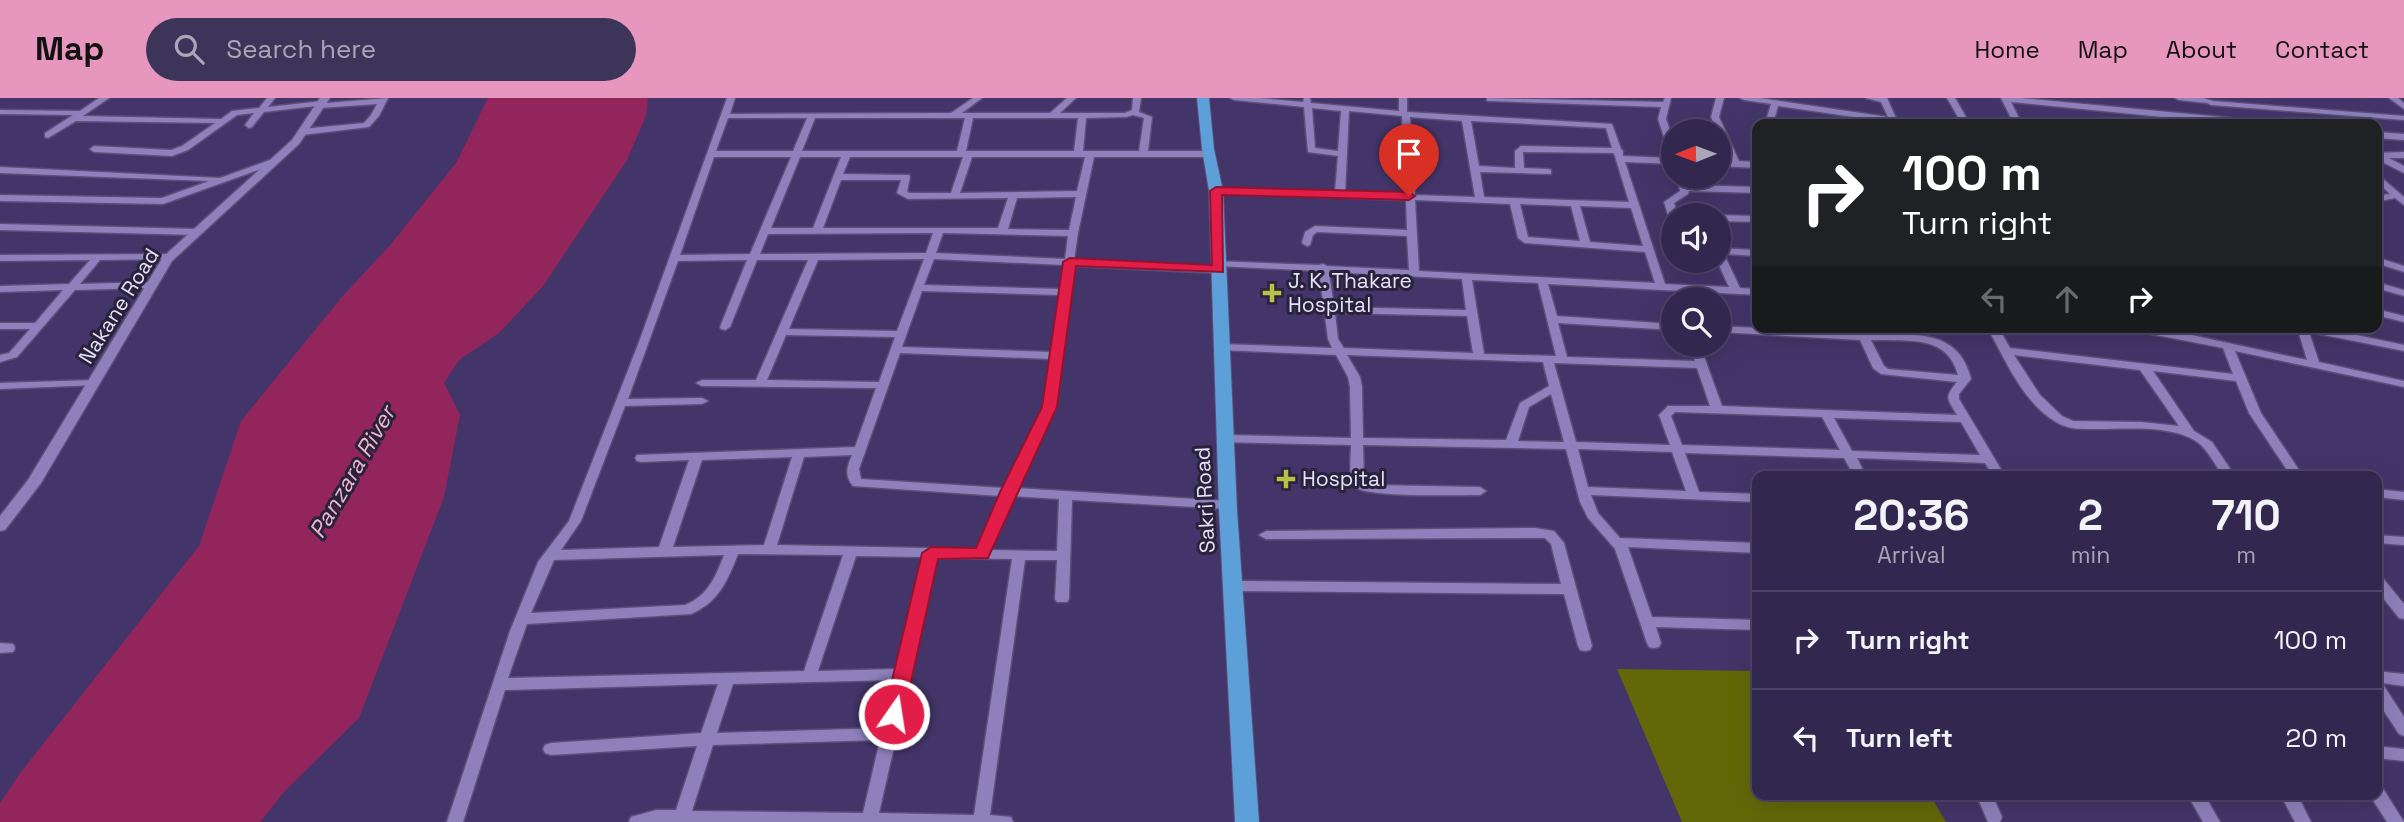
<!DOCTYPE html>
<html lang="en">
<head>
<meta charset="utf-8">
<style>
	body { margin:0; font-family:"Space Grotesk",sans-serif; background:#3d3459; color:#f1f3f6; height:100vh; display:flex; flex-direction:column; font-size:26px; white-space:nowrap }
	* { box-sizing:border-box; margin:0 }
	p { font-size:23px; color:#a8a6b7 }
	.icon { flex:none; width:38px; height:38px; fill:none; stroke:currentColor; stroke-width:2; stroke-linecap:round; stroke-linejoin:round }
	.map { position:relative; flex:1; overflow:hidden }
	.details { position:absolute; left:1752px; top:373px; width:630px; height:329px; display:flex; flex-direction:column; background:#32284f; border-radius:14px; box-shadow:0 7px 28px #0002,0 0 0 2px #4d4466 }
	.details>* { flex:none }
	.guide { position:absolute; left:1752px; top:21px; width:630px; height:214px; border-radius:14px; box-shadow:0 7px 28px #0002,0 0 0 2px #4d4466; background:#202124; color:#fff; overflow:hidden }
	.needle { width:46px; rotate:269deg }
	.tools { position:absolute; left:1661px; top:21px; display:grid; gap:14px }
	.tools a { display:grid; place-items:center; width:70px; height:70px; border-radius:50%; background:#32284f; box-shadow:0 7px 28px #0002,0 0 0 2px #4d4466; font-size:35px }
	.pin { position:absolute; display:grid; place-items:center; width:60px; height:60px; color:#fff; margin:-72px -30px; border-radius:50% 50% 50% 0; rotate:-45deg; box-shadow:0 0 7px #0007 }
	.pin .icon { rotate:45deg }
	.me { position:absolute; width:77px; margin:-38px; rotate:13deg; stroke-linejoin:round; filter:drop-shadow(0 0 5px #0008) }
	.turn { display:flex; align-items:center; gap:24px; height:147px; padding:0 35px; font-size:32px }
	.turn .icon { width:91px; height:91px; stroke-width:2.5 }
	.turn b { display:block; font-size:49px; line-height:60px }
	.lanes { display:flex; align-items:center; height:66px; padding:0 35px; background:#0003; justify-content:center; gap:35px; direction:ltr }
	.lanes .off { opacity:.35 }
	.eta { display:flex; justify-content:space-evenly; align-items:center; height:119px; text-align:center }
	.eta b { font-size:42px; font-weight:600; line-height:49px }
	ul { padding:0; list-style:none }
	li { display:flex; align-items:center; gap:21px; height:98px; padding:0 35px; border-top:2px solid #4d4466 }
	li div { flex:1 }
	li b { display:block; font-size:26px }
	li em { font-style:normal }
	header { display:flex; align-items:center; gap:42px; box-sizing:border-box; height:98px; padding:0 35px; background:#e797bd; color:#111 }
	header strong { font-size:33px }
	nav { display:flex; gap:38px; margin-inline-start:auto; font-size:24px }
	.search { width:490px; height:63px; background:#3d3459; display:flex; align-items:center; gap:18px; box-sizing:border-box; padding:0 24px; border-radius:38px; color:#a8a6b7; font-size:26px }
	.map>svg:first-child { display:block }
</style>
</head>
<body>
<header>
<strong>Map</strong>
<div class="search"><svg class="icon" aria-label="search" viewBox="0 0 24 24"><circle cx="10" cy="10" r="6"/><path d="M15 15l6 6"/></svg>Search here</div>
<nav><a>Home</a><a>Map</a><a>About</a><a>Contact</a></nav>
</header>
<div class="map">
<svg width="2404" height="724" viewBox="0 0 2404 724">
	<rect width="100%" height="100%" fill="#433569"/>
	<path fill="#626808" d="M1617,571L1757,573V696L1930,697L1946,724H1682Z"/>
	<path fill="#93255d" d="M488,0H648L646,18L627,62L543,188L499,235L459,262L444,285L460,317L444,399L359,620L284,694L260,724H0V705L21,674L199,448L241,323L341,200L391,146L456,65Z"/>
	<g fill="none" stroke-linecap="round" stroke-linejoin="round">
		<defs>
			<path id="minor" d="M99,0H109L83,18L221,21L232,13L259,10L267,0H275L268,9L322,3L326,5L388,0L379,18L369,29L302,37L298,34L302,31L364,25L371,17L377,6L320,10L316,8L264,14L252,29L249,30L245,27L254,15L237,17L188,52L172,58L94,54L90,51L94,48L171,52L182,48L215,25L76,23L48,40L45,39V35L73,17L0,16V12L80,13Z
				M727,0H735L730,16L951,15L973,0H982L962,15H1050L1067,0H1076L1060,15H1125L1132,12L1133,0H1141L1139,14L1152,19L1148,53H1209L1213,56L1209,59H1094L1078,135L1074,162L1219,169L1224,172L1219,175L1074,168L1056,309L1016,390L1228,403L1234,407L1228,411L1072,402L1069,501L1067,504H1057L1055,501L1057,462H1025L990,717L1011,719L1013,724H629L631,719L656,712H676L697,648L551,657L545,655L543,651L545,647L551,645L701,635L718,586L505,592L463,724H447L510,533L538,464L569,423L639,244ZM1133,17L1144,20L1139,53H1083L1086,20L1126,19ZM728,20H807L793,53H716ZM815,20H965L957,53H802ZM973,20H1078L1074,53H966ZM714,59H791L750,156L680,157ZM800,59H841L813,130H771ZM850,59H963L951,95H910L907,94L910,79L909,77L843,76ZM972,59H1085L1077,93L960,95ZM841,82H901L897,95L908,101L1008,100L998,130H823ZM1076,99L1069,132L1008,131L1017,100ZM933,135L926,155L760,156L768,136ZM943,135L1068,138L1065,161L936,155ZM924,161L897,233L789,231L818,162ZM934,161L1064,167L1060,191L924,187ZM747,162L720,229L721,231L725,232L730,229L757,162H808L756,282H702L696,285L702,288L876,290L855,349L637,357L635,360L637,363L641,364L689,362L659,449L561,452L581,423L625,308L702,306L708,303L702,300L628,301L678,163ZM922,193L1060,197L1052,254L902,249ZM786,237L895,239L879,284L767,282ZM900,255L1051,261L1044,309L1004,390L861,381L859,371ZM852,357C847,369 844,377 853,388L1000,398L977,451L777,447L804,359ZM792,359L764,447L673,449L702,362ZM1013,398L1059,401L1057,453L990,452ZM738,456L843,457L804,573L508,580L527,526L691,516C718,505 728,482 738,456ZM724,457C716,478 708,498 685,507L531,515L554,462ZM856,458L923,459L897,571L818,573ZM937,460L1012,461L974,717L879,715ZM895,582L883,630L717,635L733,586ZM880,642L863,715L692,713L713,647Z
				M1230,0H1260L1303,4L1304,0H1310L1311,5L1399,13V0H1407V14L1612,26L1621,51L1623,53V58L1673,60V66L1625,64L1665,186L1729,189L1717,163L1718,150L1757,152V158L1724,156L1740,190L1757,191V197L1548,186L1557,218L1673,226V232L1558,225L1567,259L1695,263L1690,247H1700L1722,308L1957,317C1947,300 1944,300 1957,284L1881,276L1873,270L1860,242L1718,234V228L1857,235L1854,229H1864L1868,236C1911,238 1958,228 1971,281L1959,296V301L2005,378H1993L1985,365L1857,360L1866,378H1854L1844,360L1685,355L1699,394L1757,396V404L1591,397L1598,415L1620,440L1757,445V455L1628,449L1652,519L1757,522V532L1656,529L1661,545L1659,549L1654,550L1649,549L1647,545L1615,451L1588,420L1580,404L1566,351L1363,347L1364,384L1374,387L1480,389L1486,393L1480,397C1458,397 1369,400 1355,389C1348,384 1351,357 1351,347L1221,344L1219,341L1221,338L1225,337L1351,340L1350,289L1348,279L1336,257L1221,252L1216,249L1221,246L1332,250L1328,241L1319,173L1218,168L1214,167V163L1319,167L1323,166L1327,168L1409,172L1407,138L1317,134L1313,137L1310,147L1307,148L1302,145L1305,134L1315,128L1407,132L1406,102L1213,95V91L1216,90L1335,94L1338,58L1308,54L1304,9L1234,2ZM1312,10L1341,13L1338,53L1315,50ZM1349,13L1402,18L1405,97L1345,95ZM1410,19L1462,23L1475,99L1415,97ZM1471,23L1606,30L1612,50L1521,48L1515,53V70L1479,68ZM1523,54L1614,55L1629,104L1484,99L1480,74L1551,76V72L1548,71L1524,70ZM1415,102L1510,106L1518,140L1525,145L1645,154L1655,185L1419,173ZM1520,106L1571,108L1580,143L1528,139ZM1580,108L1631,110L1643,148L1590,144ZM1329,174L1462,181L1466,212L1334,209ZM1472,182L1538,185L1556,258L1484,256ZM1335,215L1467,218L1473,255L1344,250L1338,241ZM1871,242C1906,244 1947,235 1958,277L1888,271L1884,268ZM1347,257L1543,264L1549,288L1520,305L1506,342L1363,340L1362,289L1360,279ZM1554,265L1697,270L1710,308H1668L1659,317L1670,347L1576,344ZM1551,296L1564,344L1518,343L1529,309ZM1675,314L1822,319L1840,352L1682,347L1671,318ZM1834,320L1961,324L1980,357L1852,353ZM1578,351L1672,354L1686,393L1588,389Z
				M1487,0L1663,4L1665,0H1671L1666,21L1673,41V57L1669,54L1658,21L1661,9L1490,3H1487Z
				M1716,0H1724L1719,19L1739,63L1757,64V70L1718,68V62L1730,63L1711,19Z
				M1740,0H1760L1888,19L1881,4L1866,0H1887L1896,20L1921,26H1902L1778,8L1773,26H1765L1771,6L1744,2Z
				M1947,0H1955L1970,26H1962Z
				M2001,0H2021L2232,20L2236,23L2232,26L2011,4L2022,26H2014Z
				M2175,0H2203L2213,3L2404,18V22L2211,7L2207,5L2179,2Z
				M2389,0H2398L2404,5V11Z
				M2376,34L2404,36V42L2376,40Z
				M2404,54V60H2389L2404,68V75L2376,61V55Z
				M275,60L278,61V65L163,106L0,103V97L162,100L209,83L0,75V69L220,80Z
				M2376,75L2404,99V107L2395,100L2376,104V98L2390,96L2376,83Z
				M1678,79H1686L1688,87L1757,89V95L1689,93L1688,96L1674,105L1678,117H1673V120L1668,117L1664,104L1680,93Z
				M1718,117L1757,118V124L1718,123Z
				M0,126L198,131L203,134L198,137L0,132Z
				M169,156L173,157V161L100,162L80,186L151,184L156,187L151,190L75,192L17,259L0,264V257L9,255L30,231H0V225H35L63,192L0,194V188L69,186L90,162L0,163V157Z
				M2376,159L2404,168V174L2376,165Z
				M2376,184L2404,192V198L2376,190Z
				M2376,211L2404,218V224L2376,217Z
				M1987,229H1998L2010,250L2233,276L2223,250L2130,232L2125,229L2164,231L2307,262L2297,229H2319L2404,247V253L2309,234L2319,264L2404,283V289L2235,253L2261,315L2303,378H2291L2249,315L2236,283L2153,273L2194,333L2212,344L2235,378H2223C2216,368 2210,356 2201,347C2178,326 2127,331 2097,331C2082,331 2069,332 2056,324C2023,305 2005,261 1987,229ZM2014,257L2140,272L2179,328L2141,324L2073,323L2062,318L2040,297Z
				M93,282L99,285L97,287L0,291V285Z
				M2376,391L2404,394V402L2376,399Z
				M1535,430L1554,433L1564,445L1592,548L1590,552L1585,553L1580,552L1578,548L1564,496L1232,493L1227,491L1225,488L1227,485L1232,483L1561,486L1551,446L1545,440L1266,441L1259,437L1266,433Z
				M2376,437L2404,439V447L2376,445Z
				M2376,476L2381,478L2404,506V521L2399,520L2376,491Z
				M0,545L13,546L15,550L13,554L0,555Z
				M2376,573L2404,576V588L2382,585L2404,619V638L2399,636L2376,601Z
				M2376,648L2404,651V663L2376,660Z
				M2376,688L2382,689L2404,724H2387L2369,696H2376Z
				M1976,696H1992L2002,719L2000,724H1988Z
				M2187,696H2204L2220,724H2203Z
				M2280,696H2297L2311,724H2295Z"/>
			<path id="tertiary" d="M320,0H330L299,46L172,163L41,385L5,432L0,433V418L28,382L163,159L292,42Z"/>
			<path id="primary" d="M1197,0H1209L1214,51L1223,93L1237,412L1259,724H1235L1219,412L1209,93L1202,51Z"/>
		</defs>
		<use href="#minor" stroke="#5b4e79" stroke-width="3"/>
		<use href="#tertiary" stroke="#5b4e79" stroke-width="3"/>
		<use href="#primary" stroke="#5b4e79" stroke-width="2"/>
		<use href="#minor" fill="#8e81bb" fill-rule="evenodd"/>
		<use href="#tertiary" fill="#8e81bb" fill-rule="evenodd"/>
		<use href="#primary" fill="#5d9fd8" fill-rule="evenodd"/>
	</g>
	<path fill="#e11d48" stroke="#92132f" stroke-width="2" d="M1216,89L1409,94L1415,98L1409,102L1222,97L1223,174L1076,168L1057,309L988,460L938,461L904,616L901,621L894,624L887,621L884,616L922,455L931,449L976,450L1000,394L1042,309L1063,164L1070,160L1212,167L1210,93Z"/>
	<g fill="#b7c148" stroke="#28223a" stroke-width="2.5">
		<path d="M1268.5 184.5h7v7h7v7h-7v7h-7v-7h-7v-7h7z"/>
		<path d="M1282.5 370.5h7v7h7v7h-7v7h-7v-7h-7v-7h7z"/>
	</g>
	<g text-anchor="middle" stroke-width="6" stroke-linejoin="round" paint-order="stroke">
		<g font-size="21" fill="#e5e1fa" stroke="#28223a" text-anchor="start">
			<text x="1288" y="190">J. K. Thakare<tspan x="1288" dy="24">Hospital</tspan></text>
			<text x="1302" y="388">Hospital</text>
		</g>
		<g font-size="21" fill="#e5e1fa" stroke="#28223a">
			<text transform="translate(119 208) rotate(-58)" y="7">Nakane Road</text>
			<text transform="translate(1205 402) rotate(-93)" y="7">Sakri Road</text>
		</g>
		<g font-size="23" font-style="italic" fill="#f0b5cc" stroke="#28223a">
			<text transform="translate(352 374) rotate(-60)" y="8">Panzara River</text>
		</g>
	</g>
</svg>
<div class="tools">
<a><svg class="needle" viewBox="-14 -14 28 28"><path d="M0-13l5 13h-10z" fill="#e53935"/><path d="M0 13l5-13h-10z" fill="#a8a6b7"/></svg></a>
<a><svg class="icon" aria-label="sound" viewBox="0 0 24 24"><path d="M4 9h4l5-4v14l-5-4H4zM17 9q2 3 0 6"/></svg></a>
<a><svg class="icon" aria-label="search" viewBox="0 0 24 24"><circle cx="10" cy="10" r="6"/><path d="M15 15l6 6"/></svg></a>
</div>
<div class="pin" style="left:1409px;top:98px;background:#d93025"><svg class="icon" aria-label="arrive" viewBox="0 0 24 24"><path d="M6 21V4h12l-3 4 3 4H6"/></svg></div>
<svg class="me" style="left:894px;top:616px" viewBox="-20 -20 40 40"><circle r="17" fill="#e11d48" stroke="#fff" stroke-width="3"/><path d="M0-11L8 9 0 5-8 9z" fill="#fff"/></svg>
<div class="guide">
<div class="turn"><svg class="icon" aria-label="right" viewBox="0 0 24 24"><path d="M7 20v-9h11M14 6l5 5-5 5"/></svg><div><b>100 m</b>Turn right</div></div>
<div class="lanes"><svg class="icon off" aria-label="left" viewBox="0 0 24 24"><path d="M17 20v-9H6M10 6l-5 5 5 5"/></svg><svg class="icon off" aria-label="ahead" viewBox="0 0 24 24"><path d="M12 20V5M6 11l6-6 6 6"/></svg><svg class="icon" aria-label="right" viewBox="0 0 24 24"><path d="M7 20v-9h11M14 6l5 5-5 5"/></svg></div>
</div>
<section class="details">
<div class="eta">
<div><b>20:36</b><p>Arrival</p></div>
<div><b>2</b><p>min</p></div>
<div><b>710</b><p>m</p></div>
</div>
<ul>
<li><svg class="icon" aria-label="right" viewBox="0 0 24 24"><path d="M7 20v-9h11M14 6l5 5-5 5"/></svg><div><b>Turn right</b></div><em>100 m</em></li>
<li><svg class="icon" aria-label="left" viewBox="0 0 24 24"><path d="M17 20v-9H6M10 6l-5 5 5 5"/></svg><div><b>Turn left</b></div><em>20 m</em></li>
</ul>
</section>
</div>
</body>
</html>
